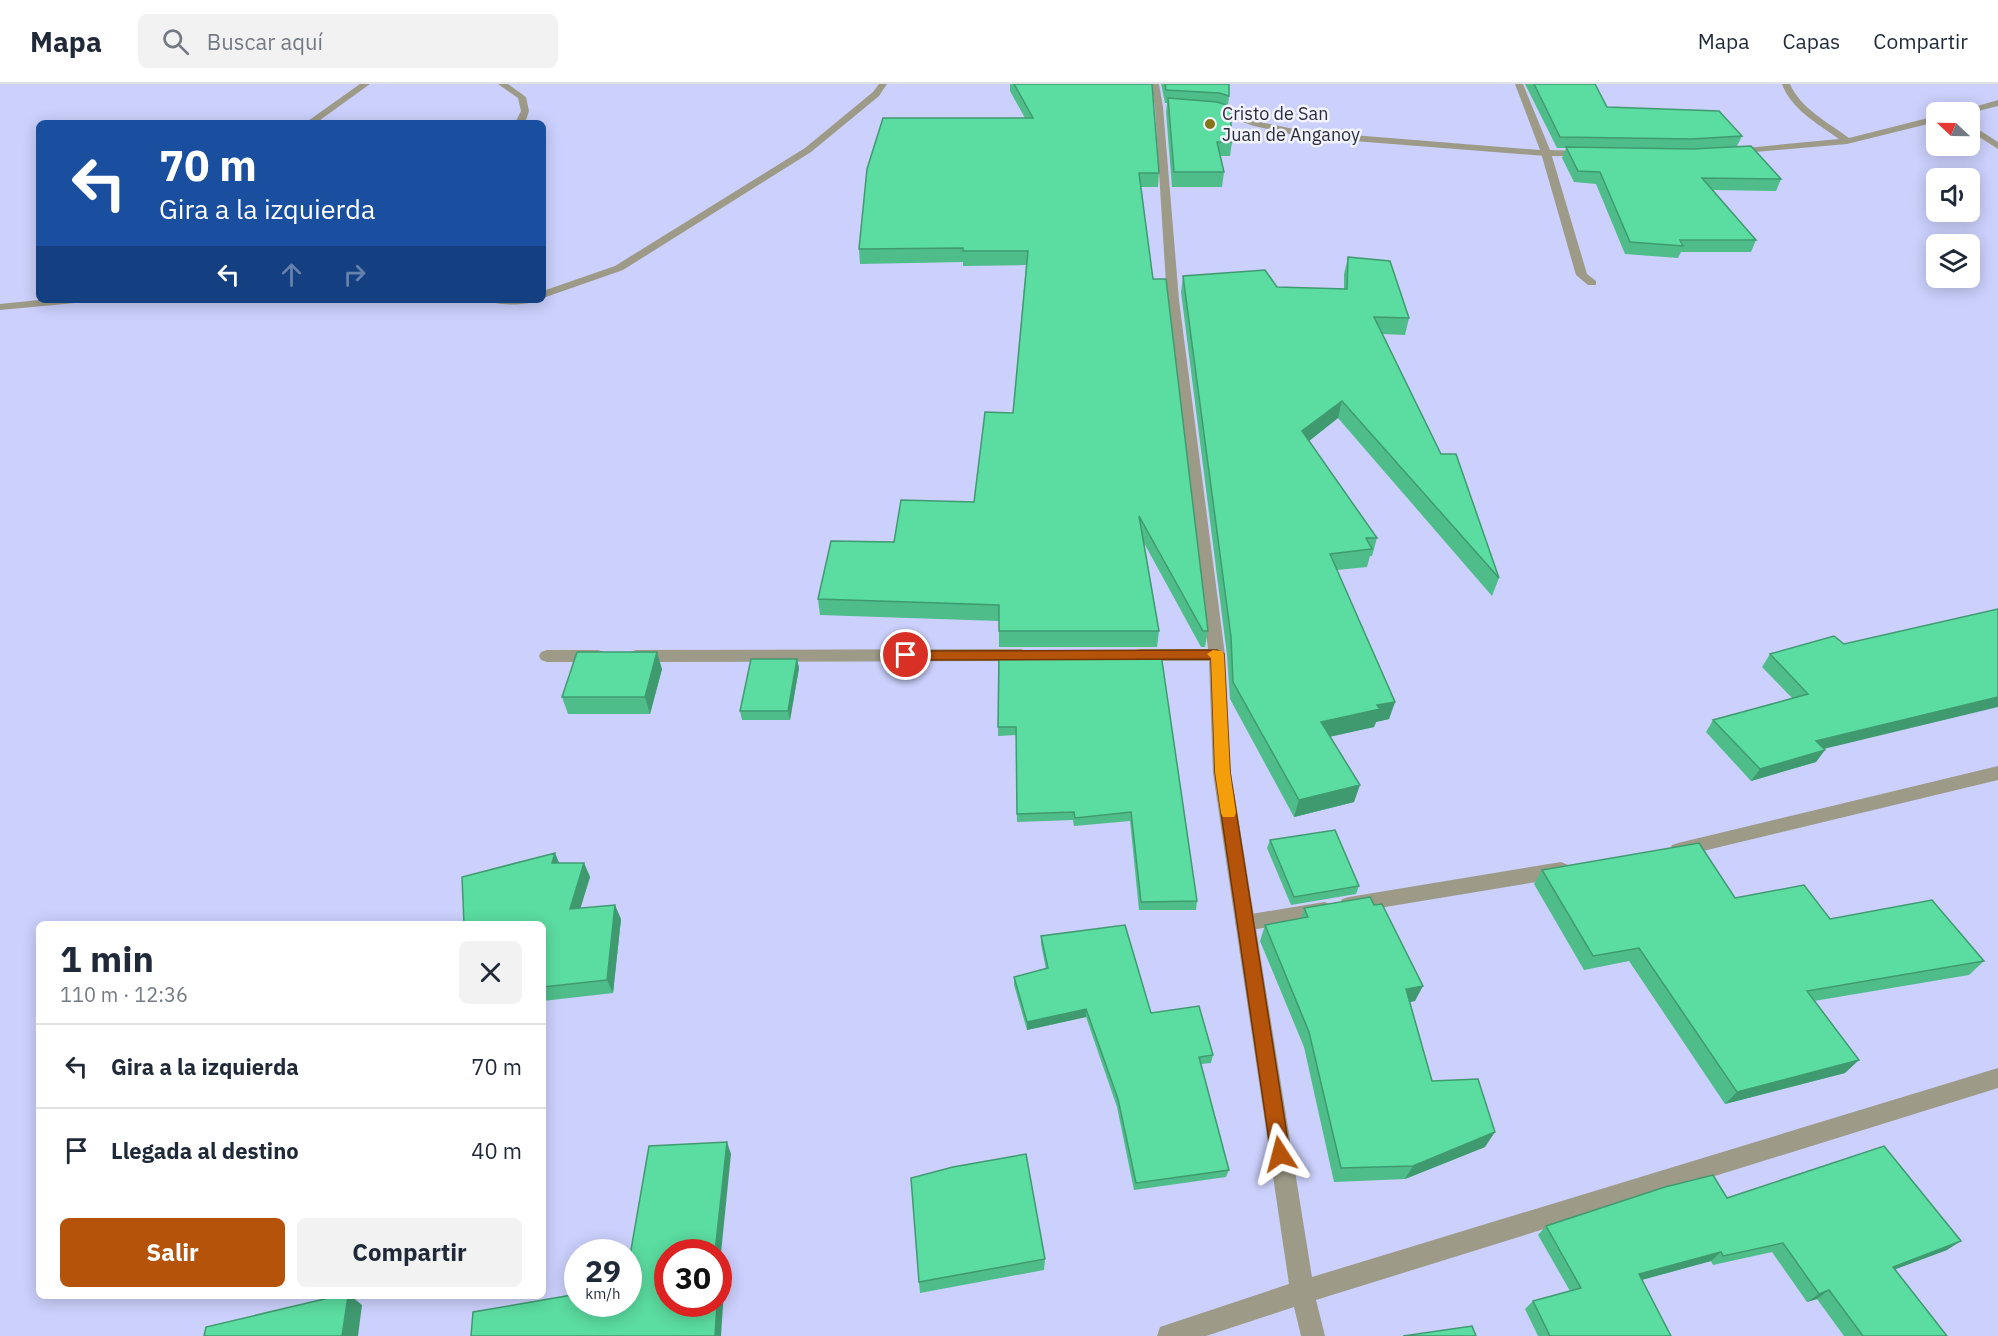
<!DOCTYPE html>
<html lang="es">
<head>
<meta charset="utf-8">
<style>
	body { margin:0; font-family:"IBM Plex Sans",sans-serif; background:#f2f2f3; color:#1f2937; height:100vh; display:flex; flex-direction:column; font-size:22px; white-space:nowrap }
	* { box-sizing:border-box; margin:0 }
	p { font-size:20px; color:#747a83 }
	.icon { flex:none; width:33px; height:33px; fill:none; stroke:currentColor; stroke-width:2; stroke-linecap:round; stroke-linejoin:round }
	.map { position:relative; flex:1; overflow:hidden }
	.drawer { position:absolute; left:36px; top:837px; width:510px; height:378px; display:flex; flex-direction:column; background:#fff; border-radius:9px; box-shadow:0 3px 15px #0003 }
	.drawer>* { flex:none }
	.banner { position:absolute; left:36px; top:36px; width:510px; height:183px; border-radius:9px; box-shadow:0 3px 15px #0003; background:#1a4fa0; color:#fff; overflow:hidden }
	.needle { width:39px; rotate:292deg }
	.tools { position:absolute; left:1926px; top:18px; display:grid; gap:12px }
	.tools a { display:grid; place-items:center; width:54px; height:54px; border-radius:9px; background:#fff; box-shadow:0 3px 15px #0003; font-size:30px }
	.speed { position:absolute; left:564px; top:1155px; display:flex; gap:12px; font-size:30px; font-weight:700; text-align:center }
	.speed>* { display:grid; place-content:center; width:78px; height:78px; border-radius:50%; background:#fff; box-shadow:0 3px 15px #0003; line-height:1 }
	.speed small { font-size:15px; font-weight:400 }
	.speed .limit { border:9px solid #d22; background:#fff; color:#111 }
	.pin { position:absolute; display:grid; place-items:center; width:51px; height:51px; color:#fff; margin:-26px; border:3px solid #fff; border-radius:50%; box-shadow:0 2px 6px #0007 }
	.me { position:absolute; width:66px; margin:-33px; rotate:351deg; stroke-linejoin:round; filter:drop-shadow(0 0 4px #0008) }
	.turn { display:flex; align-items:center; gap:21px; height:126px; padding:0 24px; font-size:27px }
	.turn .icon { width:78px; height:78px; stroke-width:2.5 }
	.turn b { display:block; font-size:42px; line-height:51px }
	.lanes { display:flex; align-items:center; height:57px; padding:0 24px; background:#0003; justify-content:center; gap:30px; direction:ltr }
	.lanes .off { opacity:.35 }
	.round { display:grid; place-items:center; flex:none; width:63px; height:63px; border-radius:9px; background:#f2f2f3 }
	.summary { display:flex; align-items:center; justify-content:space-between; height:102px; padding:0 24px }
	h1 { font-size:36px; font-weight:800; line-height:45px }
	.action { display:flex; gap:12px; margin-top:auto; padding:12px 24px }
	.action a { flex:1; height:69px; border-radius:9px; background:#b45309; color:#fff; font-size:24px; font-weight:800; line-height:69px; text-align:center }
	.action a+a { background:#f2f2f3; color:#1f2937 }
	ul { padding:0; list-style:none }
	li { display:flex; align-items:center; gap:18px; height:84px; padding:0 24px; border-top:2px solid #e0e1e3 }
	li div { flex:1 }
	li b { display:block; font-size:22px }
	li em { font-style:normal }
	header { display:flex; align-items:center; gap:36px; box-sizing:border-box; height:84px; padding:0 30px; background:#fff; border-bottom:2px solid #e0e1e3 }
	header strong { font-size:28px }
	nav { display:flex; gap:33px; margin-inline-start:auto; font-size:21px }
	.search { width:420px; height:54px; background:#f2f2f3; display:flex; align-items:center; gap:15px; box-sizing:border-box; padding:0 21px; border-radius:9px; color:#747a83; font-size:22px }
	.map>svg:first-child { display:block }
</style>
</head>
<body>
<header>
<strong>Mapa</strong>
<div class="search"><svg class="icon" aria-label="search" viewBox="0 0 24 24"><circle cx="10" cy="10" r="6"/><path d="M15 15l6 6"/></svg>Buscar aquí</div>
<nav><a>Mapa</a><a>Capas</a><a>Compartir</a></nav>
</header>
<div class="map">
<svg width="1998" height="1252" viewBox="0 0 1998 1252">
	<rect width="100%" height="100%" fill="#cbd0fc"/>
	<g fill="none" stroke-linecap="round" stroke-linejoin="round">
		<path fill="#9d9a87" fill-rule="evenodd" d="M1546,66L1551,69L1587,190L1596,197V201H1588L1576,191L1541,69Z
			M1998,682V696L1678,773L1672,771L1669,766L1672,761L1678,759Z
			M1561,778L1568,781L1570,786L1568,791L1561,794L1349,829L1342,827L1340,821L1342,815L1349,813Z
			M1324,818L1331,820L1334,826L1331,832L1324,834L1245,847L1238,845L1235,839L1238,833L1245,831Z"/>
		<path fill="#9d9a87" fill-rule="evenodd" d="M360,0H370L316,39H305Z
			M498,0H508L526,13L529,27L525,39H515L521,27L518,14Z
			M879,0H887L879,12L811,68L623,186L543,214V207L615,182L805,64L873,8Z
			M1151,0H1159L1163,23L1179,216L1225,571L1231,689L1312,1193L1998,984V1004L1316,1216L1325,1252H1301L1294,1223L1206,1252H1157L1160,1243L1289,1200L1213,689L1209,577H1140L1134,575L1132,571L1134,567L1140,565H1208L1167,216L1155,23Z
			M1515,0H1523L1550,66L1586,67L1591,70L1589,72H1546L1303,53L1254,42L1204,25L1208,22L1260,38L1303,47L1540,66Z
			M1782,0H1790C1800,24 1829,39 1849,54L1936,32V38L1847,60L1732,70L1730,68L1735,65L1839,55C1818,40 1791,25 1782,0Z
			M1998,16V22L1970,29L1957,28Z
			M1970,40L1998,58V65L1970,47Z
			M39,216H81L75,219L0,226V220Z
			M487,216H537C528,222 496,222 487,216Z
			M1021,565L1027,567L1029,571L1027,575L1021,577L636,578L630,576L628,572L630,568L636,566Z
			M547,566H598L604,568L606,572L604,576L598,578H547L541,576L539,572L541,568Z"/>
	</g>
	<path fill="#4ebd8a" d="M1010,0H1152L1159,89L1158,103H1141L1153,195L1208,547L1205,563H1201L1144,459L1159,547L1157,563H999V537L820,531L818,515L894,458L974,418L1013,329L1026,181L963,182V178L860,180L859,165L1025,34L1010,7Z
		M1161,0H1229V12L1228,22L1232,58L1230,72H1220L1224,88L1222,103H1172L1166,28L1167,19H1165Z
		M1525,0H1595L1607,23L1742,52L1737,62L1781,95L1776,107L1713,106L1756,156L1751,168H1681L1678,174L1625,170L1596,100L1574,98L1562,74L1566,64H1557Z
		M1348,173L1409,234L1405,251L1383,250L1499,494L1492,512L1338,334L1309,357L1377,454L1372,472H1370L1367,483L1337,486L1395,618L1389,635L1376,638L1374,643L1330,652L1354,718L1294,733L1230,615L1227,571L1181,208L1183,192L1277,203L1344,205V190Z
		M1834,552L1824,665L1816,678L1751,697L1706,648L1713,636L1792,614L1762,583L1770,570Z
		M999,570H1161L1197,817L1196,826H1139L1130,737L1074,742L1073,736L1017,738L1016,651L998,652Z
		M797,575L799,584L790,636H742L740,627Z
		M662,585L650,630H568L562,613Z
		M1270,756L1359,802L1356,810L1291,821L1267,764Z
		M560,779H584L590,793L580,824L621,835L613,909L543,917V840Z
		M1542,786L1735,814L1830,835L1984,877L1969,891L1814,917L1845,989L1725,1020L1629,877L1584,886L1534,800Z
		M1304,824L1415,917L1410,918L1432,997L1485,1063L1405,1095L1334,1098L1304,963L1260,857L1265,841L1301,835Z
		M1041,852L1151,929L1213,971L1211,979L1201,980L1229,1086L1226,1093L1134,1106L1117,1023L1086,933L1027,946L1014,901V893L1046,885L1041,860Z
		M1727,1114L1947,1166L1895,1185L1947,1252H1844L1817,1215L1807,1218L1772,1168L1713,1181L1711,1177L1642,1196L1671,1252H1538L1525,1225L1533,1217L1570,1207L1538,1151L1546,1142Z
		M1045,1175L1044,1186L920,1209L919,1198Z"/>
	<path fill="#409a70" d="M1342,317L1338,334L1299,365L1302,347Z
		M657,568L662,585L650,630L645,613Z
		M797,575L799,584L790,636L788,627Z
		M1998,613V623L1807,669L1816,657Z
		M1395,618L1389,635L1376,638L1374,643L1316,656L1321,638L1377,621Z
		M1825,666L1816,678L1751,697L1760,685Z
		M1360,701L1354,718L1294,733L1299,716Z
		M555,769L561,783L552,779Z
		M584,779L590,793L576,839L570,825Z
		M615,821L621,835L613,909L607,896Z
		M1423,902L1415,917L1399,920L1406,905Z
		M1086,925V933L1027,946V938Z
		M1859,976L1845,989L1725,1020L1737,1008Z
		M1495,1048L1485,1063L1405,1095L1413,1082Z
		M727,1058L731,1070L718,1199V1168H715Z
		M1961,1157L1947,1166L1880,1191L1893,1183Z
		M1721,1168L1711,1177L1630,1199L1639,1190Z
		M719,1196L724,1207L721,1252H715L717,1220H718Z
		M1829,1206L1817,1215L1807,1218L1819,1210Z
		M348,1212H351L362,1221L358,1252H342Z"/>
	<path fill="#5bdca0" stroke="#409a70" stroke-width="1.5" d="M1014,0H1152L1159,89H1139L1153,195H1166L1208,547H1203L1139,432L1159,547H999V521L818,515L831,457L894,458L901,416L974,418L985,328L1013,329L1028,167H963V164L859,165L867,85L883,34H1033Z
		M1165,0H1229V12L1219,9L1166,6Z
		M1534,0H1595L1607,23L1719,27L1742,52L1691,55L1560,53Z
		M1168,14L1217,18L1230,22L1232,58H1217L1224,88H1174Z
		M1751,62L1781,95L1702,94L1756,156H1680L1683,162L1630,158L1600,88L1578,87L1566,63L1692,65Z
		M1348,173L1390,177L1409,234L1374,233L1441,370H1456L1499,494L1342,317L1302,347L1377,454H1366L1372,465L1330,470L1395,618L1377,621L1380,625L1321,638L1360,701L1299,716L1233,598L1231,553L1183,192L1265,186L1277,203L1347,205Z
		M1998,525V613L1816,657L1825,666L1760,685L1713,636L1808,610L1770,570L1834,552L1844,560Z
		M577,568H657L645,613H562Z
		M999,570H1161L1197,817L1141,818L1131,728L1075,734L1074,728L1017,730L1016,643H998Z
		M751,575H797L788,627H740Z
		M1335,746L1359,802L1294,813L1270,756Z
		M1699,759L1735,814L1804,801L1830,835L1932,816L1984,877L1807,907L1859,976L1737,1008L1639,864L1593,872L1542,786Z
		M555,769L552,779H584L570,825L615,821L607,896L543,903V840H464L462,793Z
		M1370,813L1374,821L1382,820L1423,902L1406,905L1432,997L1478,995L1495,1048L1413,1082L1341,1084L1309,948L1265,841L1308,833L1304,824Z
		M1125,841L1151,929L1199,922L1213,971L1199,973L1229,1086L1136,1099L1118,1015L1086,925L1027,938L1014,893L1048,884L1041,852Z
		M727,1058L715,1168H668V1220H717L715,1252H471L473,1228L578,1210V1220H628V1183L649,1062Z
		M1884,1062L1961,1157L1893,1183L1947,1252H1863L1829,1206L1819,1210L1783,1159L1723,1172L1721,1168L1639,1190L1671,1252H1550L1533,1217L1581,1204L1546,1142L1665,1103L1713,1091L1727,1114Z
		M1026,1070L1045,1175L919,1198L911,1094L953,1083Z
		M337,1212H348L342,1252H204L206,1243Z
		M1472,1242L1476,1252H1403Z"/>
	<path fill="#b45309" stroke="#753606" stroke-width="1.5" d="M1217,566L1224,570L1230,688L1290,1070L1287,1076L1280,1078L1274,1076L1271,1070L1215,688L1211,575L906,576L900,571L906,567Z"/>
	<path fill="#f59e0b" d="M1213,566L1222,567L1224,570L1230,688L1236,729L1234,733H1223L1221,729L1215,688L1211,574L1207,570Z"/>
	<circle fill="#847619" stroke="#f2f3fd" stroke-width="2" cx="1210" cy="40" r="6"/>
	<g text-anchor="middle" stroke-width="5" stroke-linejoin="round" paint-order="stroke">
		<g font-size="18" fill="#2a2b3c" stroke="#f2f3fd" text-anchor="start">
			<text x="1222" y="36">Cristo de San<tspan x="1222" dy="21">Juan de Anganoy</tspan></text>
		</g>
	</g>
</svg>
<div class="tools">
<a><svg class="needle" viewBox="-14 -14 28 28"><path d="M0-13l5 13h-10z" fill="#e53935"/><path d="M0 13l5-13h-10z" fill="#747a83"/></svg></a>
<a><svg class="icon" aria-label="sound" viewBox="0 0 24 24"><path d="M4 9h4l5-4v14l-5-4H4zM17 9q2 3 0 6"/></svg></a>
<a><svg class="icon" aria-label="layers" viewBox="0 0 24 24"><path d="M12 4l9 5-9 5-9-5zM3 14l9 5 9-5"/></svg></a>
</div>
<div class="speed"><div>29<small>km/h</small></div><div class="limit">30</div></div>
<div class="pin" style="left:906px;top:571px;background:#d93025"><svg class="icon" aria-label="arrive" viewBox="0 0 24 24"><path d="M6 21V4h12l-3 4 3 4H6"/></svg></div>
<svg class="me" style="left:1280px;top:1070px" viewBox="-20 -20 40 40"><path d="M0-17L14 15 0 8-14 15z" fill="#b45309" stroke="#fff" stroke-width="4"/></svg>
<div class="banner">
<div class="turn"><svg class="icon" aria-label="left" viewBox="0 0 24 24"><path d="M17 20v-9H6M10 6l-5 5 5 5"/></svg><div><b>70 m</b>Gira a la izquierda</div></div>
<div class="lanes"><svg class="icon" aria-label="left" viewBox="0 0 24 24"><path d="M17 20v-9H6M10 6l-5 5 5 5"/></svg><svg class="icon off" aria-label="ahead" viewBox="0 0 24 24"><path d="M12 20V5M6 11l6-6 6 6"/></svg><svg class="icon off" aria-label="right" viewBox="0 0 24 24"><path d="M7 20v-9h11M14 6l5 5-5 5"/></svg></div>
</div>
<section class="drawer">
<div class="summary"><div><h1>1 min</h1><p>110 m · 12:36</p></div><a class="round"><svg class="icon" aria-label="close" viewBox="0 0 24 24"><path d="M6 6l12 12M18 6L6 18"/></svg></a></div>
<ul>
<li><svg class="icon" aria-label="left" viewBox="0 0 24 24"><path d="M17 20v-9H6M10 6l-5 5 5 5"/></svg><div><b>Gira a la izquierda</b></div><em>70 m</em></li>
<li><svg class="icon" aria-label="arrive" viewBox="0 0 24 24"><path d="M6 21V4h12l-3 4 3 4H6"/></svg><div><b>Llegada al destino</b></div><em>40 m</em></li>
</ul>
<div class="action"><a>Salir</a><a>Compartir</a></div>
</section>
</div>
</body>
</html>
